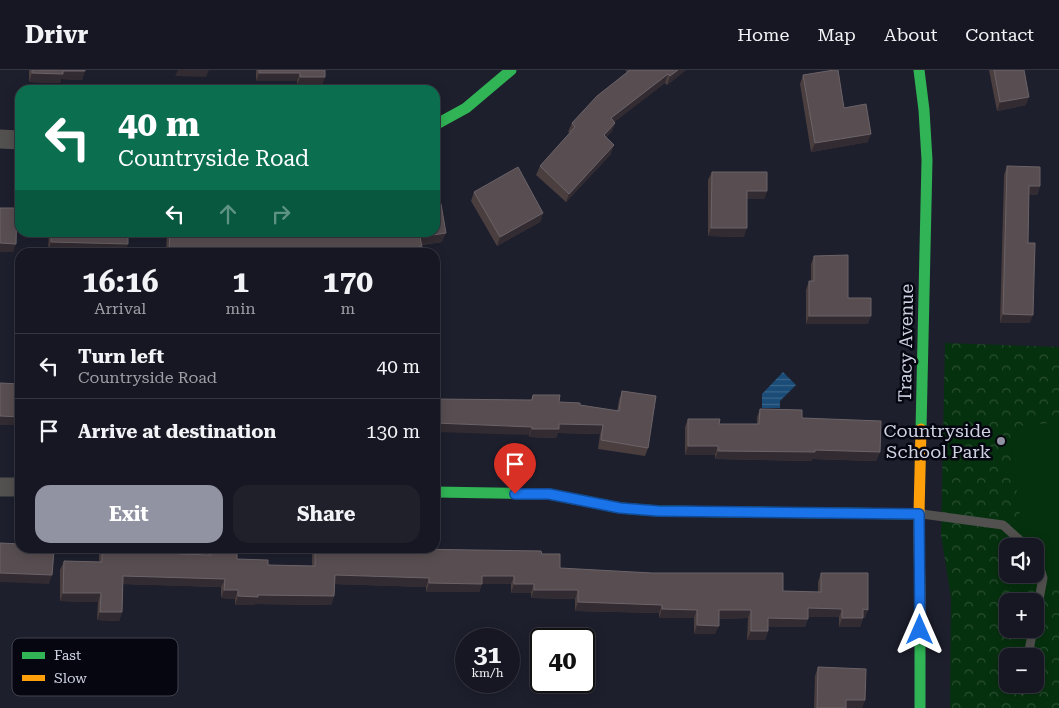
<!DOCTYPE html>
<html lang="en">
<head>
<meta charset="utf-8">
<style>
	body { margin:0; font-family:"Roboto Serif",serif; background:#1f202a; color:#f1f3f6; height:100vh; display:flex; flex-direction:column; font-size:19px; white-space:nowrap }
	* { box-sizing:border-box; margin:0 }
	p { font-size:16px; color:#9e9fa5 }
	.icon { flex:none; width:28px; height:28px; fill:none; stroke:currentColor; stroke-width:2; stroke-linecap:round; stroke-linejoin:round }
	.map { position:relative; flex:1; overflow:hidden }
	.details { position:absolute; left:15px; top:178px; width:425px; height:305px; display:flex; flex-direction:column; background:#161722; border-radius:15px; box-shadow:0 2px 12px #0003,0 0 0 1px #353640 }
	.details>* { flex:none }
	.hud { position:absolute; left:15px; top:15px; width:425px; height:152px; border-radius:15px; box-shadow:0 2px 12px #0003,0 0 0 1px #353640; background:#0b6e4f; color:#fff; overflow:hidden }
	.fabs { position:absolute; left:999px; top:468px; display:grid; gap:10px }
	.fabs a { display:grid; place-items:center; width:45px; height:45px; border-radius:10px; background:#161722; box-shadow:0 2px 12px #0003,0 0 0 1px #353640; font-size:25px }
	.speed { position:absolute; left:455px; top:558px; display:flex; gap:10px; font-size:25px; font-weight:700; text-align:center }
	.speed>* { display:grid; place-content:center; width:65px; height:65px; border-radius:50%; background:#161722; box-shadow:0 2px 12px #0003,0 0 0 1px #353640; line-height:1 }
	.speed small { font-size:12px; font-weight:400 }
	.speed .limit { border:2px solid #111; border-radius:8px; background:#fff; color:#111 }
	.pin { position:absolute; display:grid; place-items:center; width:42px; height:42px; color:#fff; margin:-51px -21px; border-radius:50% 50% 50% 0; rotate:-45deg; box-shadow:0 0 5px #0007 }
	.pin .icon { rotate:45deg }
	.me { position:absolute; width:55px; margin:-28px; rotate:0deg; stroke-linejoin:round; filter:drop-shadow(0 0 4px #0008) }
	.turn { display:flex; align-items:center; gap:18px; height:105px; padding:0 20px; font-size:22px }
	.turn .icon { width:65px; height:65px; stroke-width:2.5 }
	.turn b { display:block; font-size:35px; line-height:42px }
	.lanes { display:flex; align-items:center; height:48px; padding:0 20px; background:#0003; justify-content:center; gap:25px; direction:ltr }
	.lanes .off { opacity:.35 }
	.eta { display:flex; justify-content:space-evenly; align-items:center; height:85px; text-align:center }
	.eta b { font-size:30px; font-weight:700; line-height:35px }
	.action { display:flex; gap:10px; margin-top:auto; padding:10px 20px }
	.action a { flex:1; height:58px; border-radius:15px; background:#9193a3; color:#fff; font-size:20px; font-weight:700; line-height:58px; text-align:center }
	.action a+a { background:#1f202a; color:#f1f3f6 }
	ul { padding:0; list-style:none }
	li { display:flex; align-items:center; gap:15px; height:65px; padding:0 20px; border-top:1px solid #353640 }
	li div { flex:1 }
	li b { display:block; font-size:19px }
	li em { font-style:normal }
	header { display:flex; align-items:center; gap:30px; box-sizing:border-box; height:70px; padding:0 25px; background:#161722; border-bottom:1px solid #353640 }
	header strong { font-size:24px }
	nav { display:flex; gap:28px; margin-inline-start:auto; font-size:18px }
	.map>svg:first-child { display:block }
</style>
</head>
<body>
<header>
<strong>Drivr</strong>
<nav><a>Home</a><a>Map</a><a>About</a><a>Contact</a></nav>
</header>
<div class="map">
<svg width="1059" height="638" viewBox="0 0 1059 638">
	<defs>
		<pattern id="forest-crowns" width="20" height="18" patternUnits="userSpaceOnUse" patternTransform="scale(1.25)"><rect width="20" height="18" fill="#06310e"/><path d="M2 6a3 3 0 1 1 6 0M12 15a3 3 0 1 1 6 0" fill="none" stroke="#294e31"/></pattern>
		<pattern id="water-rules" width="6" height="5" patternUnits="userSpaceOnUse" patternTransform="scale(1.25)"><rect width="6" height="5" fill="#1a4c77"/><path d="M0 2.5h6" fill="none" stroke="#3a658a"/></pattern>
	</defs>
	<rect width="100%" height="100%" fill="#1d1f2d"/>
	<path fill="url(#forest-crowns)" fill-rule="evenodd" d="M945,273L1059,277V638H950L951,527L941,465ZM1008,476H1035V504H1008ZM1008,531H1035V559H1008ZM1008,586H1035V614H1008Z"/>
	<path fill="#06310e" d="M1059,352V514H1029L1028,504H1035V476H1024L1010,368L1020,356Z"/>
	<path fill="url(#water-rules)" d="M783,302L796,315L780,331V338H762V324Z"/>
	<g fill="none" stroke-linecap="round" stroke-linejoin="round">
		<path stroke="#525150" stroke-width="9" d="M922,444L1003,455L1026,476
			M1035,484L1043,508L1035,551
			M1028,586L1033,559
			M1022,620L1023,614"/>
		<path stroke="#525150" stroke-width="19" d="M0,69L20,70
			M0,417H20"/>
		<path stroke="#30b455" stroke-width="11" d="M919,0L924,40L927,90L921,359
			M435,55L466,38L511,0
			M435,422L549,424L620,438L658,441L919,444
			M920,545V638"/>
		<path stroke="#ff9f0a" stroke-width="11" d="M920,545L919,444L921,359"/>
	</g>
	<path fill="#4a3e3f" d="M21,0H85L82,10L61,9L60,13L29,12V0Z
		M256,0H325V7L322,15H297V11H256Z
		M625,0H686L667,15L665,13L614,52L615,53L612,61L606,67L611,84L566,132L536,105L540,96L570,63L568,62L572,53L627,2Z
		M989,0H1024L1026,35L997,41Z
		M803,5L844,38L868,72L811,82L800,14Z
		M1007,96L1040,116L1037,125L1029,124L1028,173L1030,253H1000L1004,105Z
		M712,102L767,121L764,129H747L744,167L708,166V110Z
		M474,122L543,143L540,152L497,176L471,131Z
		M49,162H128L125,182L48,181Z
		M167,162H435L442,172L422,175V177L420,182H166Z
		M814,186L848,228L868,254H806V220L809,211H811V194Z
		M622,321L648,378L645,386L598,379L600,364L558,363L556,368L529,367L531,330L533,325L559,332L617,341L619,330Z
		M760,339L802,348L880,382L876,391L812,389V391L715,389V385H685V357L688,349L719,354H757V347Z
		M101,478H179V484L208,485L210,478H237V489L268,495L312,496V485L315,478H408V479L542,484L560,498L783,521L818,522V512L821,503L865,548H863L860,557H839V547H808L805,557H768V561L765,570H747L748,548L719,549L715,564H694V548H659V543L575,541V529L531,528V523H511V514H482L479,522H426V517L335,514L334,526L331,535L255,534V535H235V529L221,528V517L123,514L122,542L119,551L97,550L98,532L60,531V500L64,491L99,492V482Z
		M818,597L865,630L862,638H814L815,606Z"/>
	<path fill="#322b31" d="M178,0H209L206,7L175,6Z
		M678,0H686L667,15L670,6Z
		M63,1H85L82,10L61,9L60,13L29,12L32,3Z
		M259,3H300L297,11H256Z
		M668,4L665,13L608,57L611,48Z
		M300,7H325L322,15H297Z
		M1029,27L1026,35L997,41L1000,32Z
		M615,53L612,61L601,74L604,65Z
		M871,64L868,72L811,82L815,73Z
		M614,75L611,84L566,132L569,124Z
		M1029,116H1040L1037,125L1026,124Z
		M747,121H767L764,129H744Z
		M543,143L540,152L497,176L500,167Z
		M711,158H747L744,167L708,166Z
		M446,163L442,172L417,175L420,167Z
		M51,172L128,174L125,182L48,181Z
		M0,173L16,174L13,182H0Z
		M418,177H422L420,182H416Z
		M1003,244L1033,245L1030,253H1000Z
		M809,246H871L868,254H806Z
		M0,346L20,347V355H0Z
		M435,353L532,357L529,365L435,362Z
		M559,354L603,355L600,364L558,363L556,368L529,367L532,359Z
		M688,376H718L715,385H685Z
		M815,380L880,382L876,391L812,389V391L715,389L718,381Z
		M0,503L52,505L49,514L0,512Z
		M335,505L429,508L426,517L332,514Z
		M123,506L225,509L221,517L120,514Z
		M482,506H514L511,514H482L479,522H426L429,513Z
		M514,514H534L531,523H511Z
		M224,520H238L235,529L221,528Z
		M534,520H578L575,529L531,528Z
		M63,523H101L98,532L60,531Z
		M258,525L334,526L331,535L255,534V535H235L238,526Z
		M578,532L662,535L659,543L575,541Z
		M808,538L842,539L839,547H805Z
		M662,539L697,540L694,548H659Z
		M863,539L868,540L865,548H863L860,557H839L842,548Z
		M719,540H751L748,548L715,549Z
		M100,542H122L119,551L97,550Z
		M768,548L808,549L805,557H765Z
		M697,555L719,556L715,564H694Z
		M751,561H768L765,570H747Z
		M846,630H865L862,638H843Z"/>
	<path fill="#584e51" stroke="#6b6368" d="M32,0H85V1H63V4L32,3Z
		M259,0H325V7H300V3H259Z
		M630,0H678L670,6L668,4L611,48L615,53L604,65L614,75L569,124L540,96L575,57L572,53L597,26Z
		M834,0H838L844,38L866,34L871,64L815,73L803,5Z
		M994,0H1024L1029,27L1000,32Z
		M1007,96L1040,97V116H1029L1028,173H1035L1033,245L1003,244Z
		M518,97L543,143L500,167L474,122Z
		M712,102H767V121H747V158H711Z
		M441,134L446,163L420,167L422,177H418V182H169L170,162H435V135Z
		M0,138H17L16,174L0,173Z
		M52,162H128V174L51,172Z
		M848,185V228H871V246H809V211H814V186Z
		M0,313L20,314V347L0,346Z
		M622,321L656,326L648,378L601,370L603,355L559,354V359H532V357L435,353V329L532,330L533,325H560L559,332L580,333V335L619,341Z
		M760,339L802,340V348L881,351L880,382L815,380V382L718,381V376H688V349H720L719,354H759Z
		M0,473L20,474V478H35V481H54L52,505L0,503Z
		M102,478H179V484L211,485V478H237V489L268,490V495L315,496V478H408V479L541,481L542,484H560V498L652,503H783V521L821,522V503H868V540L863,539V548H842V539L808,538V549L768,548V561H751V540H719V556L697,555V540L662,539V535L578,532V520H534V514H514V506H482V514L429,513V508L335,505L334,526L258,525V527L238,526V520H224L225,509L123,506L122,542H100L101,523H63L64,491L102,492Z
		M818,597L866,599L865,630H846V638H817Z"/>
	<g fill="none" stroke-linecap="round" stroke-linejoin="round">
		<defs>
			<path id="route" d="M515,424H549L620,438L658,441L919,444L920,560"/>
		</defs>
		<use href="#route" stroke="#114b97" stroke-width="12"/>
		<use href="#route" stroke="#1a73e8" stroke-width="9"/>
	</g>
	<circle fill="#9193a3" stroke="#050610" stroke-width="2" cx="1001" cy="371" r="5"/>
	<g text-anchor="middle" stroke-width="5" stroke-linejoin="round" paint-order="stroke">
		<g font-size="18" fill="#cfd2e3" stroke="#050610">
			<text transform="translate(906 273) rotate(-89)" y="6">Tracy Avenue</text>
		</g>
		<g font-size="18" fill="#cfd2e3" stroke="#050610" text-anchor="end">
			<text x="991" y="367">Countryside<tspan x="991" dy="21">School Park</tspan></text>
		</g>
	</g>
	<rect x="12" y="568" width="166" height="58" rx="8" fill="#050610" stroke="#42434f" stroke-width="1"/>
	<rect x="22" y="582" width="23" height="7" fill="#30b455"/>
	<rect x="22" y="605" width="23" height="6" fill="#ff9f0a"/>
	<g font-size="14" fill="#cfd2e3">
		<text x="54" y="590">Fast</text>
		<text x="54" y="613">Slow</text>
	</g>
</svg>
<div class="fabs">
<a><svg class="icon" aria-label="sound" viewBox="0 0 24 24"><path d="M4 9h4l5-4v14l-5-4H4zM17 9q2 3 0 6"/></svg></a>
<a>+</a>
<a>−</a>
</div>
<div class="speed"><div>31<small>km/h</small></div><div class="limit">40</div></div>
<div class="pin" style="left:515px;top:424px;background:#d93025"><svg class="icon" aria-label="arrive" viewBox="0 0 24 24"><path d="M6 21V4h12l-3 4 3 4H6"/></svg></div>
<svg class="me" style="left:920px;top:560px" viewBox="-20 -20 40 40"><path d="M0-17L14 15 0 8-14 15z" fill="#1a73e8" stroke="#fff" stroke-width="4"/></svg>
<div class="hud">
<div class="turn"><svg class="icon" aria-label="left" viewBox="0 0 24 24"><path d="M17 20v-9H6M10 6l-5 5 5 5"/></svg><div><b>40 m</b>Countryside Road</div></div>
<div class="lanes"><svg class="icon" aria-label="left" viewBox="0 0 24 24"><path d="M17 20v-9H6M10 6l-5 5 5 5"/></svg><svg class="icon off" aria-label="ahead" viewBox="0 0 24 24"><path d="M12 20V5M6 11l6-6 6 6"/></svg><svg class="icon off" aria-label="right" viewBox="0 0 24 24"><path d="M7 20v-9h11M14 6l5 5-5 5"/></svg></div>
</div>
<section class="details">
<div class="eta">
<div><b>16:16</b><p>Arrival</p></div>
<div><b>1</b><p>min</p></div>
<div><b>170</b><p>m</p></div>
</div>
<ul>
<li><svg class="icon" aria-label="left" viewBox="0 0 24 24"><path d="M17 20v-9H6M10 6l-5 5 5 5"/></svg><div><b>Turn left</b><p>Countryside Road</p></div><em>40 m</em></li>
<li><svg class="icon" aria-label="arrive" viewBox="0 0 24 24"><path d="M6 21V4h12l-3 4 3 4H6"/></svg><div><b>Arrive at destination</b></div><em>130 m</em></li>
</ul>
<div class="action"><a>Exit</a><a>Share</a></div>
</section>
</div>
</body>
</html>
